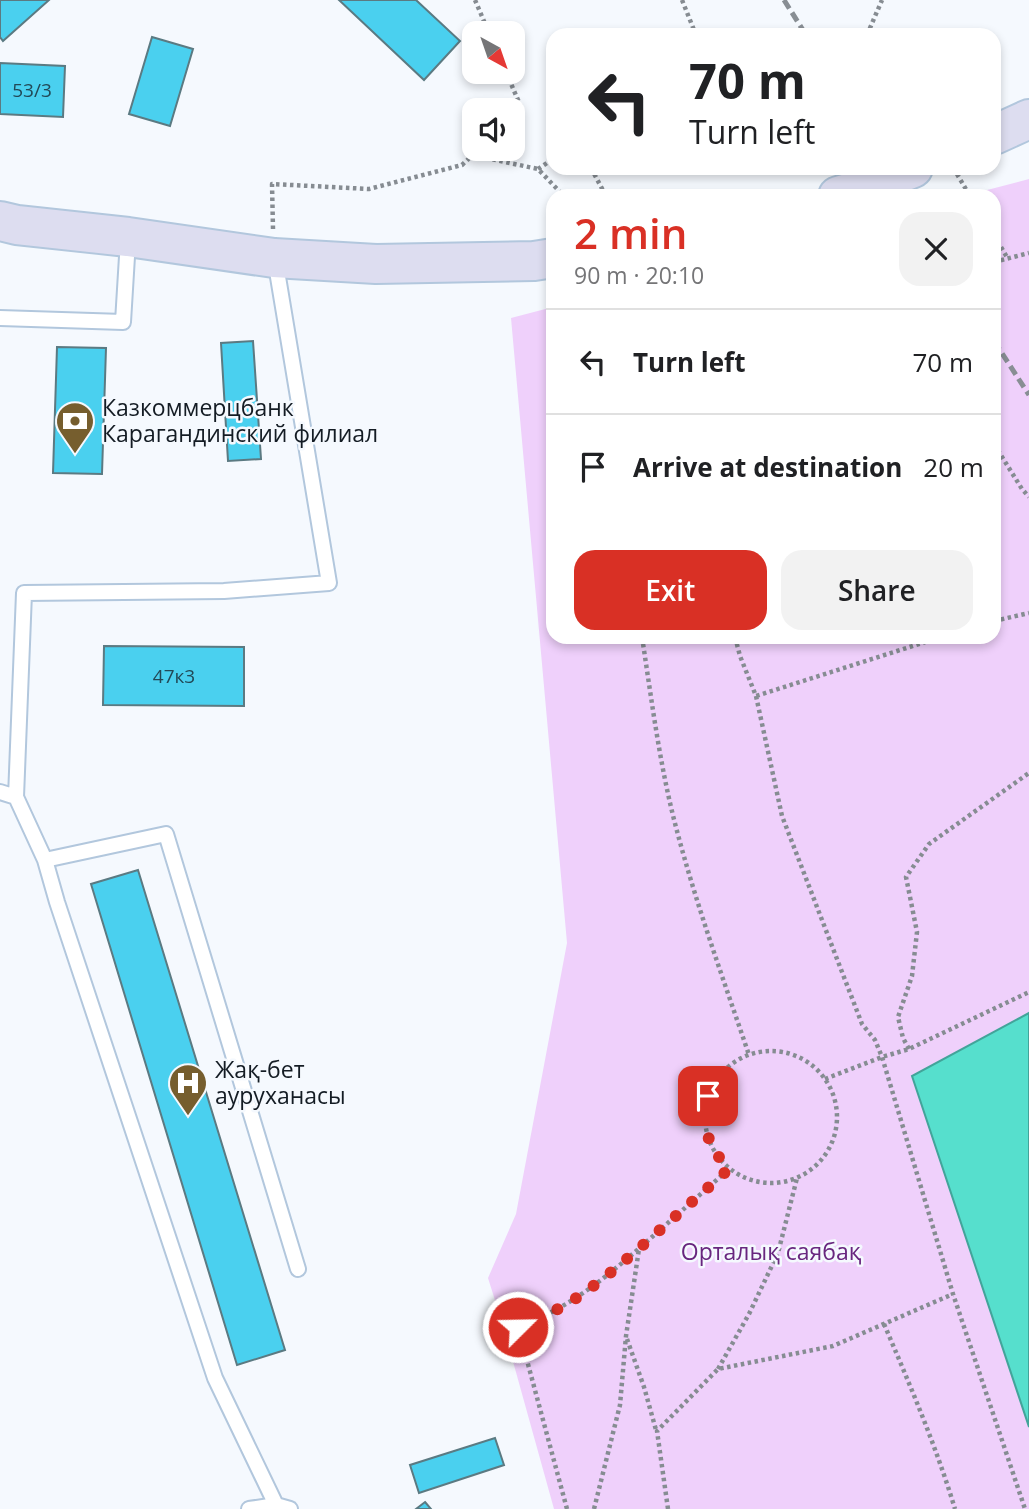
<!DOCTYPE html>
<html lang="en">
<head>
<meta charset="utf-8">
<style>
	body { margin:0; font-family:"Open Sans",sans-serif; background:#f2f2f2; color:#202124; height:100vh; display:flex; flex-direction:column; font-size:26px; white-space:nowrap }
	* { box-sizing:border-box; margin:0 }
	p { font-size:23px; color:#757577 }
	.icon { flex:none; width:38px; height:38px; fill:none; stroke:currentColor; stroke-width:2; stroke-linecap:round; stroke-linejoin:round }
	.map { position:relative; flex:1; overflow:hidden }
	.drawer { position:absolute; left:546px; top:189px; width:455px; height:455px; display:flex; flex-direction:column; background:#fff; border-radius:21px; box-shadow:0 4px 10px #0003 }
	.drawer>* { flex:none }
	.banner { position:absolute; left:546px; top:28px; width:455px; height:147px; border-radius:21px; box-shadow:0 4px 10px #0003; background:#fff; color:#202124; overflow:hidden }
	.needle { width:46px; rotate:140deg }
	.tools { position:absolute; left:462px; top:21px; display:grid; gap:14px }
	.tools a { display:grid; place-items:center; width:63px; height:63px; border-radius:14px; background:#fff; box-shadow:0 4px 10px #0003; font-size:35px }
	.pin { position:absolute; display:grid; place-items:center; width:60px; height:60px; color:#fff; margin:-30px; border-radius:14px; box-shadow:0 4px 10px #0006 }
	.me { position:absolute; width:77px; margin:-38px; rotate:67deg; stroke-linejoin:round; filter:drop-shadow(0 0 5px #0008) }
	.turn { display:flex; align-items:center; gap:24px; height:147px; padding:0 28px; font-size:32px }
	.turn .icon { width:91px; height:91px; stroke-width:2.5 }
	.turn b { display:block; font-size:49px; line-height:60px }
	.round { display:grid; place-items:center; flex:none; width:74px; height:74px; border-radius:21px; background:#f2f2f2 }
	.summary { display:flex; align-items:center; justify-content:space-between; height:119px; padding:0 28px }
	h1 { font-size:42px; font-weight:600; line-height:52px; color:#d93025 }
	.action { display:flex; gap:14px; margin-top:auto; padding:14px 28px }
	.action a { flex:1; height:80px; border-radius:21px; background:#d93025; color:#fff; font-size:28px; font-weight:600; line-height:80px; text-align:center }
	.action a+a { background:#f2f2f2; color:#202124 }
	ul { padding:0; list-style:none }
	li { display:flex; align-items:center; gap:21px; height:105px; padding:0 28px; border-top:2px solid #e0e0e0 }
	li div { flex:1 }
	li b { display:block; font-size:26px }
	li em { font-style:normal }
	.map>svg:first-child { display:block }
</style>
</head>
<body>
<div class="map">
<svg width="1029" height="1509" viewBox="0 0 1029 1509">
	<rect width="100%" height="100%" fill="#f5f9fe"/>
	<path fill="#efd0fb" d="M1029,179V1509H554L504,1329L488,1278L516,1214L567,943L511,318L553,307V637H994V196H964Z"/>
	<path fill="#56dfcd" stroke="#42a49a" stroke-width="2" d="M1029,1013V1427L912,1076Z"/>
	<path fill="#4ad0ef" stroke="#5b7a82" stroke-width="2" d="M0,0H49L3,41L0,37Z
		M339,0H416L460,41L424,80Z
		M152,37L193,49L170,126L129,114Z
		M0,63L65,66L63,117L0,114Z
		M253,341L261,459L228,461L221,343Z
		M57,347L106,348L102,474L53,473Z
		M104,646L244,647V706L103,705Z
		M138,870L285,1350L237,1365L91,884Z
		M495,1438L504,1465L419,1493L410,1465Z
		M425,1502L431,1509H416Z"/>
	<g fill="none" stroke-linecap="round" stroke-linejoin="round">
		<defs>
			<path id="lane" d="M0,318L123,322L128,240
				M0,792L16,797L45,860
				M16,797L24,593L224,591L329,583L275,259
				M276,1505L215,1378L57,902L45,860L166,834L298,1269
				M249,1509L276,1505L290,1509"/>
			<path id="secondary" d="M994,135L1029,119
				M838,196L858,190L913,168
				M0,221L17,225L128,237L274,258L376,264L534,261L553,258"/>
		</defs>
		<use href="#lane" stroke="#b2c7dd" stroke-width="18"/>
		<use href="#secondary" stroke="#b2c7dd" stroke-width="42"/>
		<path stroke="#868c92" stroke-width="4.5" stroke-dasharray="3.5 3.5" stroke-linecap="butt" d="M475,0L489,33
			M682,0L696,35
			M867,35L882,0
			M506,72L521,107L513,115
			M472,155L538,169L560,192L561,196
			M591,168L606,196
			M538,169L553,159
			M957,174L970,196
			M273,229L272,184L369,189L462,165L479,149
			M994,235L1008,259
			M994,262L1029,253
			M994,444L1022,489L1029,497
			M994,621L1029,613
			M642,637C652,702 660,768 677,831C697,907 724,981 749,1055
			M735,637L740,656L756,696L941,637
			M756,696L782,816L862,1024L875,1040L882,1057L953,1294L1025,1509
			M909,1049L903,1038L898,1017L912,976L917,932L906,877L929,844L1029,773
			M705 1117a66 66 0 1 1 132 0a66 66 0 1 1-132 0Z
			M825,1079L882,1057L909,1049L1029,992
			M884,1324C910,1385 936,1446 955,1509
			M627,1339L644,1387L656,1430
			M718,1369L749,1314L778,1253L797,1178
			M567,1509L518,1327C572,1307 609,1275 652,1237C677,1215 703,1192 729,1169
			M594,1509L620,1405L626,1336L639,1249
			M668,1509L657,1431L718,1369L833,1346L953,1294"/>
		<use href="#lane" stroke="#fff" stroke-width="14"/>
		<use href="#secondary" stroke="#ddddf0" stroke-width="38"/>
		<path stroke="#888e94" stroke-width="5" stroke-dasharray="10 5" stroke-linecap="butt" d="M784,0L806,35
			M994,341L1029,395"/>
	</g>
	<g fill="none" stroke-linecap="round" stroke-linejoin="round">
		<path stroke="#d93025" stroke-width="12" stroke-dasharray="0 21.6" d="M518,1327C572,1308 609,1275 652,1237C677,1215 703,1192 729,1169C707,1145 702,1129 708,1096"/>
	</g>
	<defs>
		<symbol id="bank-pin" viewBox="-11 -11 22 30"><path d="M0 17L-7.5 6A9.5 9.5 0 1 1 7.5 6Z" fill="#765e2e" stroke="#f5f9fe"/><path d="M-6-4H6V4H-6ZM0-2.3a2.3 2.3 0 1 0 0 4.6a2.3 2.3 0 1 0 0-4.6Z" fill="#fff"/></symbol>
		<symbol id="hospital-pin" viewBox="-11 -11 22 30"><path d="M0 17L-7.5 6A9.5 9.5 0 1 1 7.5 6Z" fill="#765e2e" stroke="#f5f9fe"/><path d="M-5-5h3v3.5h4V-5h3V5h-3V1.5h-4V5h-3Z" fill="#fff"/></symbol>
	</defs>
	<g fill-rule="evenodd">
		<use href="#bank-pin" x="53" y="399" width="44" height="60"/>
		<use href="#hospital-pin" x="166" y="1061" width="44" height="60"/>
	</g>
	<g text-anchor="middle" stroke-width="5" stroke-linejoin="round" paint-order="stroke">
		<g font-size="19" fill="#224957">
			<text x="32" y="97">53/3</text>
			<text x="174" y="683">47к3</text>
		</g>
		<g font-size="23" fill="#141c24" stroke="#f5f9fe" text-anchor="start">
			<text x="102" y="416">Казкоммерцбанк<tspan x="102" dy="26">Карагандинский филиал</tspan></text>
			<text x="215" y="1078">Жақ-бет<tspan x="215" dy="26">ауруханасы</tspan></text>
		</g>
		<g font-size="23" fill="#68267f" stroke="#f5f9fe">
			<text x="771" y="1260">Орталық саябақ</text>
		</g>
	</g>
</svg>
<div class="tools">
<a><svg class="needle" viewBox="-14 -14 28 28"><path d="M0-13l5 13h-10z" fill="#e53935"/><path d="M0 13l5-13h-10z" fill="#757577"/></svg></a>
<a><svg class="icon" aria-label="sound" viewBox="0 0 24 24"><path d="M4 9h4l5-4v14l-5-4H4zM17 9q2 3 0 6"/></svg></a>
</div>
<div class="pin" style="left:708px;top:1096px;background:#d93025"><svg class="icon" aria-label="arrive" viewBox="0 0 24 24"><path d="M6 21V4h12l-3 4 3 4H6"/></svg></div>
<svg class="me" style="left:518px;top:1327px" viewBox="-20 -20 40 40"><circle r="17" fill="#d93025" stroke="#fff" stroke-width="3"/><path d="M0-11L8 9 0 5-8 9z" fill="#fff"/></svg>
<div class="banner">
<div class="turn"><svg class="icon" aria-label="left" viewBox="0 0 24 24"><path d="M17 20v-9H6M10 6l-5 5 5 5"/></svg><div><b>70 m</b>Turn left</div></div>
</div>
<section class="drawer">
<div class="summary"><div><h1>2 min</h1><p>90 m · 20:10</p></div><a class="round"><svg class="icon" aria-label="close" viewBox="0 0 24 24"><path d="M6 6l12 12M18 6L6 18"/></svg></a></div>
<ul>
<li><svg class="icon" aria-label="left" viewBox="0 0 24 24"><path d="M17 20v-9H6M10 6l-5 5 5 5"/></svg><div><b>Turn left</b></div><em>70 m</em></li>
<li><svg class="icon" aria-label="arrive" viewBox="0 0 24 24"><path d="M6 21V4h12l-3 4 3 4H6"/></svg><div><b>Arrive at destination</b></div><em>20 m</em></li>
</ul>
<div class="action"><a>Exit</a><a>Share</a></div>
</section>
</div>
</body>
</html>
